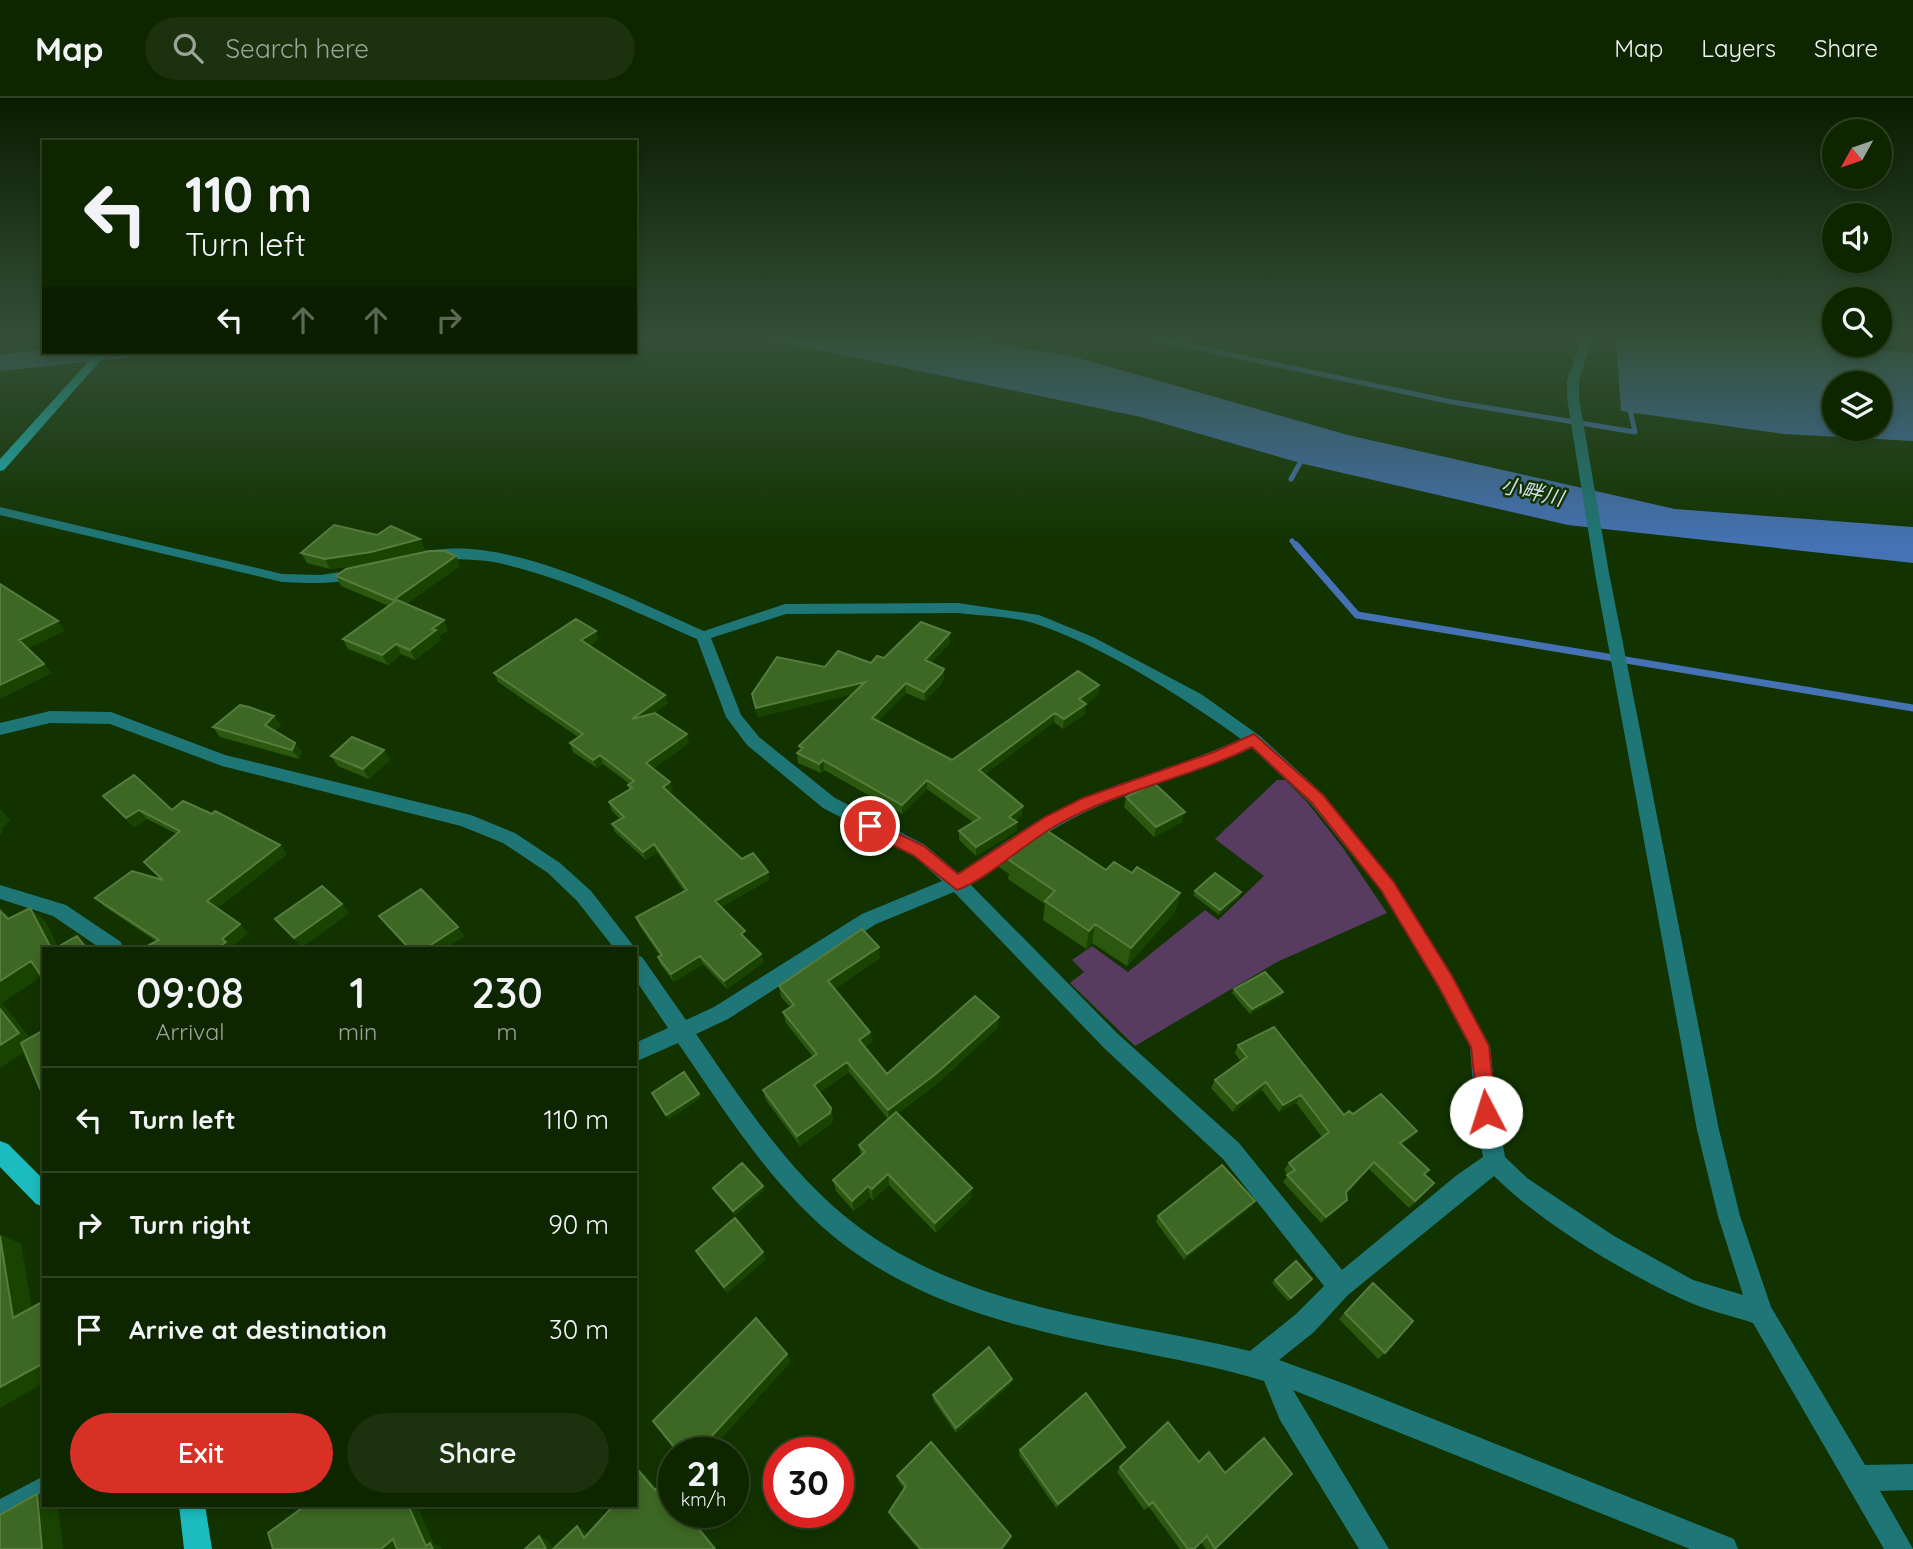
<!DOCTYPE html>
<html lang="en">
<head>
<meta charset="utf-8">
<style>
	body { margin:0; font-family:Quicksand,"Noto Sans JP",sans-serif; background:#1c320f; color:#f1f3f6; height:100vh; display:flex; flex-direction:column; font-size:26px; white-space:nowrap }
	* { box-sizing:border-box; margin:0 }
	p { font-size:23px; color:#9ba599 }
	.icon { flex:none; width:38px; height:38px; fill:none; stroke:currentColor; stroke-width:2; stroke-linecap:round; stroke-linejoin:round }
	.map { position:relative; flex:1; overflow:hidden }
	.sheet { position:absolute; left:42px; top:849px; width:595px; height:560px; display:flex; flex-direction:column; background:#0e2600; border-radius:0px; box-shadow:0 4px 10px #0003,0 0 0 2px #2e4322 }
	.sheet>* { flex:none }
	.guide { position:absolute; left:42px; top:42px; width:595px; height:214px; border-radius:0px; box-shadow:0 4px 10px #0003,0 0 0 2px #2e4322; background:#0e2600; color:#f1f3f6; overflow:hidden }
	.needle { width:46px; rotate:230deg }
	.controls { position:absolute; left:1822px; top:21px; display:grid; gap:14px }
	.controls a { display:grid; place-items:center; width:70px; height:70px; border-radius:50%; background:#0e2600; box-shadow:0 4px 10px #0003,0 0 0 2px #2e4322; font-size:35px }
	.speed { position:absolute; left:658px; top:1339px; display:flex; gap:14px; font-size:35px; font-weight:700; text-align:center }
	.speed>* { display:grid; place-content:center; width:91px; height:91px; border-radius:50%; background:#0e2600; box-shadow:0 4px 10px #0003,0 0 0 2px #2e4322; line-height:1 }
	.speed small { font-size:18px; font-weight:400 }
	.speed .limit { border:10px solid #d22; background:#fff; color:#111 }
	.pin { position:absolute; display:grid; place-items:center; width:60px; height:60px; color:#fff; margin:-30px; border:4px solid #fff; border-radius:50%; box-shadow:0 2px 7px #0007 }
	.me { position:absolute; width:77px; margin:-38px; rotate:355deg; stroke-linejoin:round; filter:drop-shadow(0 0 5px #0008) }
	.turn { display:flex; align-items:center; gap:24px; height:147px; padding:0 28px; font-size:32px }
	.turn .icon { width:91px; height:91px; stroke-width:2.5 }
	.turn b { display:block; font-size:49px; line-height:60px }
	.lanes { display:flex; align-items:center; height:66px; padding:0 28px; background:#0003; justify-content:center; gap:35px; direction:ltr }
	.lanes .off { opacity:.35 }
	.eta { display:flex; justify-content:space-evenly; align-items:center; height:119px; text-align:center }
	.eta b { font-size:42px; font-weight:600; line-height:49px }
	.button { display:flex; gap:14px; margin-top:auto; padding:14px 28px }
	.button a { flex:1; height:80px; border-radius:42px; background:#d93025; color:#fff; font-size:28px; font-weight:600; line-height:80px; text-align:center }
	.button a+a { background:#1c320f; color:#f1f3f6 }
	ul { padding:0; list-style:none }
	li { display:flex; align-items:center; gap:21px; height:105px; padding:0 28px; border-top:2px solid #2e4322 }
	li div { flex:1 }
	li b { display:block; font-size:26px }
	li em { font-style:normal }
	header { display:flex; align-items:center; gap:42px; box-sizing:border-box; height:98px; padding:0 35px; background:#0e2600; border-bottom:2px solid #2e4322 }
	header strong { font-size:33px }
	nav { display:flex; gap:38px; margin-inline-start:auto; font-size:24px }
	.search { width:490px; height:63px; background:#1c320f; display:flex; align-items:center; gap:18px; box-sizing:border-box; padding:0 24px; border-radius:38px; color:#9ba599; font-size:26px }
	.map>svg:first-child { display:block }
</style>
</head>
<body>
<header>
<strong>Map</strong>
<div class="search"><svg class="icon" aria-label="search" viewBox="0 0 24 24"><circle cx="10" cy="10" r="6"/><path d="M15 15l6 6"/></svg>Search here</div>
<nav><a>Map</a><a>Layers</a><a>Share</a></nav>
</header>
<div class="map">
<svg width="1913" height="1451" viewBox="0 0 1913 1451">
	<rect width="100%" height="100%" fill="#123300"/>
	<path fill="#573b60" d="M1277,682H1285L1307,704L1343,750L1387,815L1277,864L1135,948L1070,885L1084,874L1072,862L1092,848L1128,874L1205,812L1218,822L1264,778L1215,741Z"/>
	<path fill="#4472b4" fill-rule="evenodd" d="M770,242H967L1068,257L1348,337L1675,411L1913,429V465L1568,427L1304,366L1141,319Z
		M1616,242H1796L1913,255V343L1784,336L1621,313ZM1834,285H1880V331H1834Z
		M44,252V254H184L0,273V256Z"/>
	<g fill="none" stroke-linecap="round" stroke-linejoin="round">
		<path stroke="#4472b4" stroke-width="5" d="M1161,242L1452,304L1635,334L1630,312L1636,313
			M1291,381L1305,356
			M1292,443L1297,449"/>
		<path stroke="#4472b4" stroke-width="7" d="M1296,447L1357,517L1913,610"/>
		<path fill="#1f7677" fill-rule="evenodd" d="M1581,242H1592L1579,282V300L1609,475L1719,1032L1740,1118L1771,1209L1865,1367L1913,1366V1392L1880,1393L1913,1451H1884L1753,1225C1730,1217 1704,1212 1682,1201C1626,1176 1536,1121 1494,1078L1348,1197L1314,1234L1279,1262L1348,1287L1724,1437L1734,1441L1738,1451H1690L1293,1292L1389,1451H1359L1280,1322L1264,1283C1192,1261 1115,1252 1041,1233C970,1216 901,1190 843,1146C775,1094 726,1015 678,945L635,964V945L668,930L635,881V857L642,859L686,922L714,909L862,816L942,783L913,757L823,710L747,647L726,619L697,541C631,512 565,479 494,464C480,461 425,461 420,457C427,451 436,452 445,451C524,445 632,502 704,533L785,506L958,505L1039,517L1093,539L1201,596L1260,638L1323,696L1393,783L1452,877L1490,948L1497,1014L1505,1059L1527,1080L1614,1138L1693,1182L1743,1197L1718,1118L1697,1032L1595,475L1567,300V282ZM958,515C982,518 1010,518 1033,525C1104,548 1181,598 1241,641C1189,665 1134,679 1081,701C1037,720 998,749 958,775L925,747L835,700L759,639L741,617L711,540L786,516ZM1252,650L1311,706L1381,793L1438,889L1470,949L1475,1014L1483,1059L1457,1077L1342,1172L1239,1045L1118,936L970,786C1010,759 1048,731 1092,711C1144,687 1200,674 1252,650ZM954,794L1104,950L1223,1061L1324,1188L1296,1216L1250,1253C1118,1222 973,1213 860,1130C792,1080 743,1004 696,936L728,921L876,826Z
			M0,409L282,476L321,477L359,471L366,475C351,488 303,485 282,484L0,417Z
			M50,613L111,614L225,657L471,717L515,735L560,765L591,793L635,850H614L577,803L548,775L503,745L461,728L222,668L110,626L50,625L0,637V625Z
			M0,787L66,807L121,844L123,850H100L53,818L0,801Z
			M44,1378V1406L0,1430V1401Z"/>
		<path fill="#1cbbbf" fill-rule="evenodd" d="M97,254H108L4,372L0,373V361Z
			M0,1043L8,1046L44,1082V1109L36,1106L0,1069Z
			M179,1407H205L212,1451H184Z"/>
	</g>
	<path fill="#2b580e" d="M377,437L420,441L425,452L378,464L460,468L406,506L448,532L439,539L441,542L415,562L401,556L388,567L348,551L343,541L389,508L341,488L336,478L376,465L330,471L307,465L301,455Z
		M950,535V545L931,565L944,580L941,586L925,603L906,595L878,623L952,662L1099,587L1098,597L1085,606V616L1063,631L1054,624L984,677L1022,717L1015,723L1017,724V733L976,758L959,742V733L973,724L927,691L902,716L824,672L821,675L798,665L797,655L800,652L799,648L852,596L758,619L752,596L825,569L871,565Z
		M598,542L590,547L668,605L654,615L689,645L653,671L673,692L669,695L742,761L768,774L769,782L721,809L764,864L727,891L703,866L674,884L661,867L658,859L660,858L639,827L636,819L684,793L657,754L646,762L615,734L612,726L620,721L612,713L609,704L629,691L628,687L630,686L603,666L597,670L573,654L570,645L578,639L498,584L494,575Z
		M274,618L281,628L275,633L302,654L299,661L220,639L213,629Z
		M384,652L390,662L369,681L338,668L331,658Z
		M103,698L172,712L280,747L287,756L217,810L240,826L248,835L231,849L156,843L105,809L95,800L162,781L177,736L147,721L134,729Z
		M1126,699L1182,724L1154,739L1124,709Z
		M1000,750L1106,772L1132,775L1180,795L1175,814L1127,868L1092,845L1086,851L1043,822L1045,806L1008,781L1009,776L999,769Z
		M1195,793L1241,794L1239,799L1219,817L1193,797Z
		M349,815L302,849L275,821Z
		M379,818L464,838L446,850H407L386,827Z
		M880,860L835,891L870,934L872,944L865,949L887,976L998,929L938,985L897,1016L972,1090L971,1100L936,1135L889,1087L873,1102L870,1099L854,1113L836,1093L833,1082L861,1058L859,1047L888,1021L849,974L819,995L831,1010L833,1020L832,1025L800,1048L766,1002L763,992L813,959L786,925L783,914L790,909L781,899L779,888Z
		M1234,891L1283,894L1281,898L1250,916L1232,895Z
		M1238,947L1344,1017L1353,1016L1417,1033L1411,1040L1401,1047L1425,1076L1428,1092L1409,1110L1369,1071L1346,1095L1342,1108L1321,1125L1283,1084L1288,1077L1284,1072L1289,1065L1322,1039L1296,1005L1279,1014L1262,992L1233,1014L1211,990L1215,982L1241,964L1235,955Z
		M713,1090L764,1092L735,1117L715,1094Z
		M1255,1103L1251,1109L1184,1162L1156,1124L1158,1118Z
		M696,1153L766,1161L727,1195L700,1160Z
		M1312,1181L1288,1203L1272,1185L1275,1182Z
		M1373,1185L1385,1255L1378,1261L1339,1221Z
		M1011,1286L956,1335L933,1302V1297Z
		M1168,1324L1215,1451H1206L1201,1444L1194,1451H1180L1149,1409L1144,1412L1117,1374L1120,1369Z
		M1125,1349L1122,1353L1056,1410L1019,1357L1020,1352Z
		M897,1378L1011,1438L1009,1443L1003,1451H918L891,1419L889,1414L904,1391L899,1384Z"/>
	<path fill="#194300" d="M420,441L425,452L376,464L330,471L325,461Z
		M456,458L460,468L398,512L393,502Z
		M444,522L448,532L439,539L441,542L415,562L410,552L432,531Z
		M58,523L65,533L27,551L19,542Z
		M596,533L598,542L584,551L581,542Z
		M950,535V545L925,571V562Z
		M396,546L401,556L388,567L382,557Z
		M44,566L52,575L0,601V587Z
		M944,571V580L941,586L925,603L924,594Z
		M865,584V593L758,619L756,610Z
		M906,585V595L872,629V620Z
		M1099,587L1098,597L1078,611L1079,601Z
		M665,597L668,605L635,629L632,621Z
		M1086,606L1085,616L1063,631L1064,621Z
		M1055,615L1054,624L979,681V672Z
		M274,618L281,628L271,636L265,627Z
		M687,636L689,645L649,674L646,665Z
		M295,645L302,654L299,661L292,652Z
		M384,652L390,662L369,681L363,671Z
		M600,657L603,666L597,670L593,662Z
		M823,662L824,672L821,675L819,666Z
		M927,682V691L902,716V707Z
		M670,684L673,692L666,698L663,689Z
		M1023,708L1022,717L1009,728V719Z
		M0,711L10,722L1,732L3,734L0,737Z
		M139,712L147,721L134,729L126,720Z
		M1185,714L1182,724L1154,739L1156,729Z
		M1017,724V733L976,758V749Z
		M654,746L657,754L646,762L643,754Z
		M280,747L287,756L215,812L207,803Z
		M768,774L769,782L717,811L715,803Z
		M1241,794L1239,799L1219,817L1220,812Z
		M1180,795L1175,814L1127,868L1131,850Z
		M342,806L349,815L302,849L294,840Z
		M0,809L23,834L8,821L0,813Z
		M30,810L45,823L59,850H51Z
		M240,826L248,835L231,849L232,850H218L222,841Z
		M1095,826L1092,845L1086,851L1089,833Z
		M458,829L464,838L446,850H426Z
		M77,838L90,850H86Z
		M879,849L880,860L830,894L828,883Z
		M761,856L764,864L727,891L724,883Z
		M700,858L703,866L674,884L671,876Z
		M31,863L44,877L2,905L36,947L0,970V883Z
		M1283,894L1281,898L1250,916L1252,911Z
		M999,919L998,929L938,985L889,1022L888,1012Z
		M870,934L872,944L861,952L859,942Z
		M847,964L849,974L816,997L814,987Z
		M1266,984L1262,992L1233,1014L1237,1006Z
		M699,996L701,1000L668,1022L666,1017Z
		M1301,997L1296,1005L1279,1014L1283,1007Z
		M831,1010L833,1020L832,1025L800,1048L797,1038Z
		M1417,1033L1411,1040L1394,1052L1400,1045Z
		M1374,1064L1369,1071L1341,1100L1346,1094Z
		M888,1076L889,1087L873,1102L872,1091Z
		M763,1088L764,1092L735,1117L733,1113Z
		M868,1088L870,1099L854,1113L852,1103Z
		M972,1090L971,1100L936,1135L935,1125Z
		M1347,1102L1342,1108L1321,1125L1326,1119Z
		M1255,1103L1251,1109L1184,1162L1187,1156Z
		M0,1136L21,1146L35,1229L13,1220Z
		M763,1154L766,1161L727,1195L724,1189Z
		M787,1256L791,1264L709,1354H697Z
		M44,1265V1285L0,1310V1289Z
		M1012,1281L1011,1286L956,1335V1330Z
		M1125,1349L1122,1353L1056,1410L1058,1406Z
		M638,1372L645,1376L661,1397L655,1392Z
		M37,1396L44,1397V1407H58L63,1451H42Z
		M408,1407H417L434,1446L441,1448L442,1451H433L426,1448Z
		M694,1414H696L699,1418L695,1423L717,1451H715L689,1419Z
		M577,1428L584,1432L591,1444L584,1440Z
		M539,1438L548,1442L553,1451H546Z
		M393,1441L397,1451H381Z"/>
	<path fill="#3d6823" stroke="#567c3e" stroke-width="2" d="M334,427L377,437L391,428L420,441L371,454L325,461L301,455Z
		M429,453H445L456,458L393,502L336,478L346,471Z
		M0,486L58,523L19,542L44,566L0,587Z
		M397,502L444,522L432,531L436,532L410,552L396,546L382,557L343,541Z
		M576,521L596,533L581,542L665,597L632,621L655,615L687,636L646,665L670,684L663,689L742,761L753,755L768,774L715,803L745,833L741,836L761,856L724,883L700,858L671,876L658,859L662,857L636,819L687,792L654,746L643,754L612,726L624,719L609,704L632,690L628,687L634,683L600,657L593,662L570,645L583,636L494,575Z
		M921,524L950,535L925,562L944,571L941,576L924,594L906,585L872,620L952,662L1078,573L1099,587L1079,601L1086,606L1064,621L1055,615L979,672L1023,708L1009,719L1017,724L976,749L959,733L980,720L927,682L902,707L823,662L819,666L797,655L803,650L799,648L865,584L756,610L752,596L777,559L825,569L838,553L871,565L877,558L884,560Z
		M240,607L249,609L274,618L265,627L295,645L292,652L213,629Z
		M352,639L384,652L363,671L331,658Z
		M134,677L172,712L183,703L212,716L215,713L280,747L207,803L240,826L222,841L226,844L218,850H151L147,848L159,842L95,800L132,773L163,782L144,764L180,733L139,712L126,720L103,698Z
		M1154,685L1185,714L1156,729L1126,699Z
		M1037,726L1106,772L1114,764L1132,775L1137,769L1180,795L1131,850L1095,826L1089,833L1045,803L1055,793L1009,762L1012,759L1000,750Z
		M1215,775L1241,794L1220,812L1195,793Z
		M322,788L342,806L294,840L275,821Z
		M421,791L458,829L426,850H409L379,818Z
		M30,810L51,850H44V882L31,863L0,883V813L8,821Z
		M862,831L879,849L828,883L870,934L859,942L887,976L975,898L999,919L937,975L888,1012L847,964L814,987L831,1010L830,1015L797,1038L763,992L817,956L783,914L794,907L779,888Z
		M77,838L86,850H56Z
		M1265,874L1283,894L1252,911L1234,891Z
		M0,911L19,935L0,947Z
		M1274,929L1344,1017L1349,1013L1353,1016L1381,996L1417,1033L1400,1045L1429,1072L1424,1076L1434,1085L1415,1103L1374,1064L1346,1094L1347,1102L1326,1119L1287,1077L1295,1072L1289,1065L1329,1034L1301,997L1283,1007L1266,984L1237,1006L1215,982L1247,959L1238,947Z
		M44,932V988L40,991L21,945Z
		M684,974L699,996L666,1017L652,995Z
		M896,1014L972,1090L935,1125L888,1076L872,1091L868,1088L852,1103L833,1082L865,1054L859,1047Z
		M742,1065L763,1088L733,1113L713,1090Z
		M1222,1067L1255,1103L1187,1156L1158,1118Z
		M735,1120L763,1154L724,1189L696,1153Z
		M0,1138L13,1220L44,1203V1265L0,1289Z
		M1296,1163L1312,1181L1291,1200L1275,1182Z
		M1373,1185L1413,1223L1385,1255L1345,1215Z
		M756,1220L787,1256L697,1354H678L653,1323Z
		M989,1249L1012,1281L956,1330L933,1297Z
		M1086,1295L1125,1349L1058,1406L1020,1352Z
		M1168,1324L1199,1364L1209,1354L1225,1375L1264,1340L1292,1376L1215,1451L1207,1438L1194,1451H1188L1153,1404L1149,1407L1120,1369Z
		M931,1344L1011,1438L1001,1451H921L889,1414L906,1388L897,1378Z
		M638,1372L655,1392L666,1382L674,1391V1414H694L689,1419L715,1451H553L577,1428L584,1440L614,1407H635V1375Z
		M37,1396L42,1451H0V1417Z
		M306,1407H408L426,1448L430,1445L433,1451H397L393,1441L381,1451H273L268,1435Z
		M539,1438L546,1451H525Z"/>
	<linearGradient id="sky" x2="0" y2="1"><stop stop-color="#0a1c00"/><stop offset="0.54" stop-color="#335037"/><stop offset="1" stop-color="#335037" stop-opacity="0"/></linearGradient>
	<rect width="1913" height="445" fill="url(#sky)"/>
	<path fill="#d93025" stroke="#8d1f18" stroke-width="2" d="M1254,636L1323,697L1393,783L1452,878L1489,948L1496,1014L1493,1020L1486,1023L1479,1020L1471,949L1439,889L1381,792L1312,705L1252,649C1189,680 1118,692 1057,727C1026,744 988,781 957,792L913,757L864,733L862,728L870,722L924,748L958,776L1045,719L1083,700L1214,654Z"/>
	<g text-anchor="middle" stroke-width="5" stroke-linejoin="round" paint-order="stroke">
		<g font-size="21" font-style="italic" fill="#cedbed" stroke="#123300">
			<text transform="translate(1532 394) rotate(13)" y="7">小畔川</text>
		</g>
	</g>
</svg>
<div class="controls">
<a><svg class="needle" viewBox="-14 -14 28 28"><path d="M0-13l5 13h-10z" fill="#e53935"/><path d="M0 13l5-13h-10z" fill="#9ba599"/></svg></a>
<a><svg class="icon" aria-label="sound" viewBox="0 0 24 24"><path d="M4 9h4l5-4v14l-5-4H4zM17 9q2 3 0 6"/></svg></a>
<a><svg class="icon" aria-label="search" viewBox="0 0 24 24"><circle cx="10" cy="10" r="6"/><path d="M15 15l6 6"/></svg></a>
<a><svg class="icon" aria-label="layers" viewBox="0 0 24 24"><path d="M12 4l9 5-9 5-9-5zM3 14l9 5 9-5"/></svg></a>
</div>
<div class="speed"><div>21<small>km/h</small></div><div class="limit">30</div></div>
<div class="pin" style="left:870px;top:728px;background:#d93025"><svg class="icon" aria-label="arrive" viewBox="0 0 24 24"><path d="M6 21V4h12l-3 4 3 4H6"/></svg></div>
<svg class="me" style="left:1486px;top:1014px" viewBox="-20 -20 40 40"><circle r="19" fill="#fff"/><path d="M0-13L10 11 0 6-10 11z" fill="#d93025"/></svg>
<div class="guide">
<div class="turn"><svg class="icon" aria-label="left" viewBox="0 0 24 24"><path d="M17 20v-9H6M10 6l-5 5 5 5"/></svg><div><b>110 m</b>Turn left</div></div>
<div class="lanes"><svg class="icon" aria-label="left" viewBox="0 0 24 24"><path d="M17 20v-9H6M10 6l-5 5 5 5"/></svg><svg class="icon off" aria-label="ahead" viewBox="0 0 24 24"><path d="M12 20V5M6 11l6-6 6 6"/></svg><svg class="icon off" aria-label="ahead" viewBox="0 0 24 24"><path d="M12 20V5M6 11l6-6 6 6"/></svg><svg class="icon off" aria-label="right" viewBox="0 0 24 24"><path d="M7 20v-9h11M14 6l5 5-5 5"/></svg></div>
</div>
<section class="sheet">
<div class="eta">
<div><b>09:08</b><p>Arrival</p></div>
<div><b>1</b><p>min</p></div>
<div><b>230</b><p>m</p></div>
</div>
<ul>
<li><svg class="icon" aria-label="left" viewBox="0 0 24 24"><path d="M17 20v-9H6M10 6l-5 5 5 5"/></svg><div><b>Turn left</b></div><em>110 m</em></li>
<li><svg class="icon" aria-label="right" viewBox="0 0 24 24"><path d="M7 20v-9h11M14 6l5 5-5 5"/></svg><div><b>Turn right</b></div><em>90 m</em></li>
<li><svg class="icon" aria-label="arrive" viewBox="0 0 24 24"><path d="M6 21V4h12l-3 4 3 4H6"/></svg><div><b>Arrive at destination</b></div><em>30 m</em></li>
</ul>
<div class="button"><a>Exit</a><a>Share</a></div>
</section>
</div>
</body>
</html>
